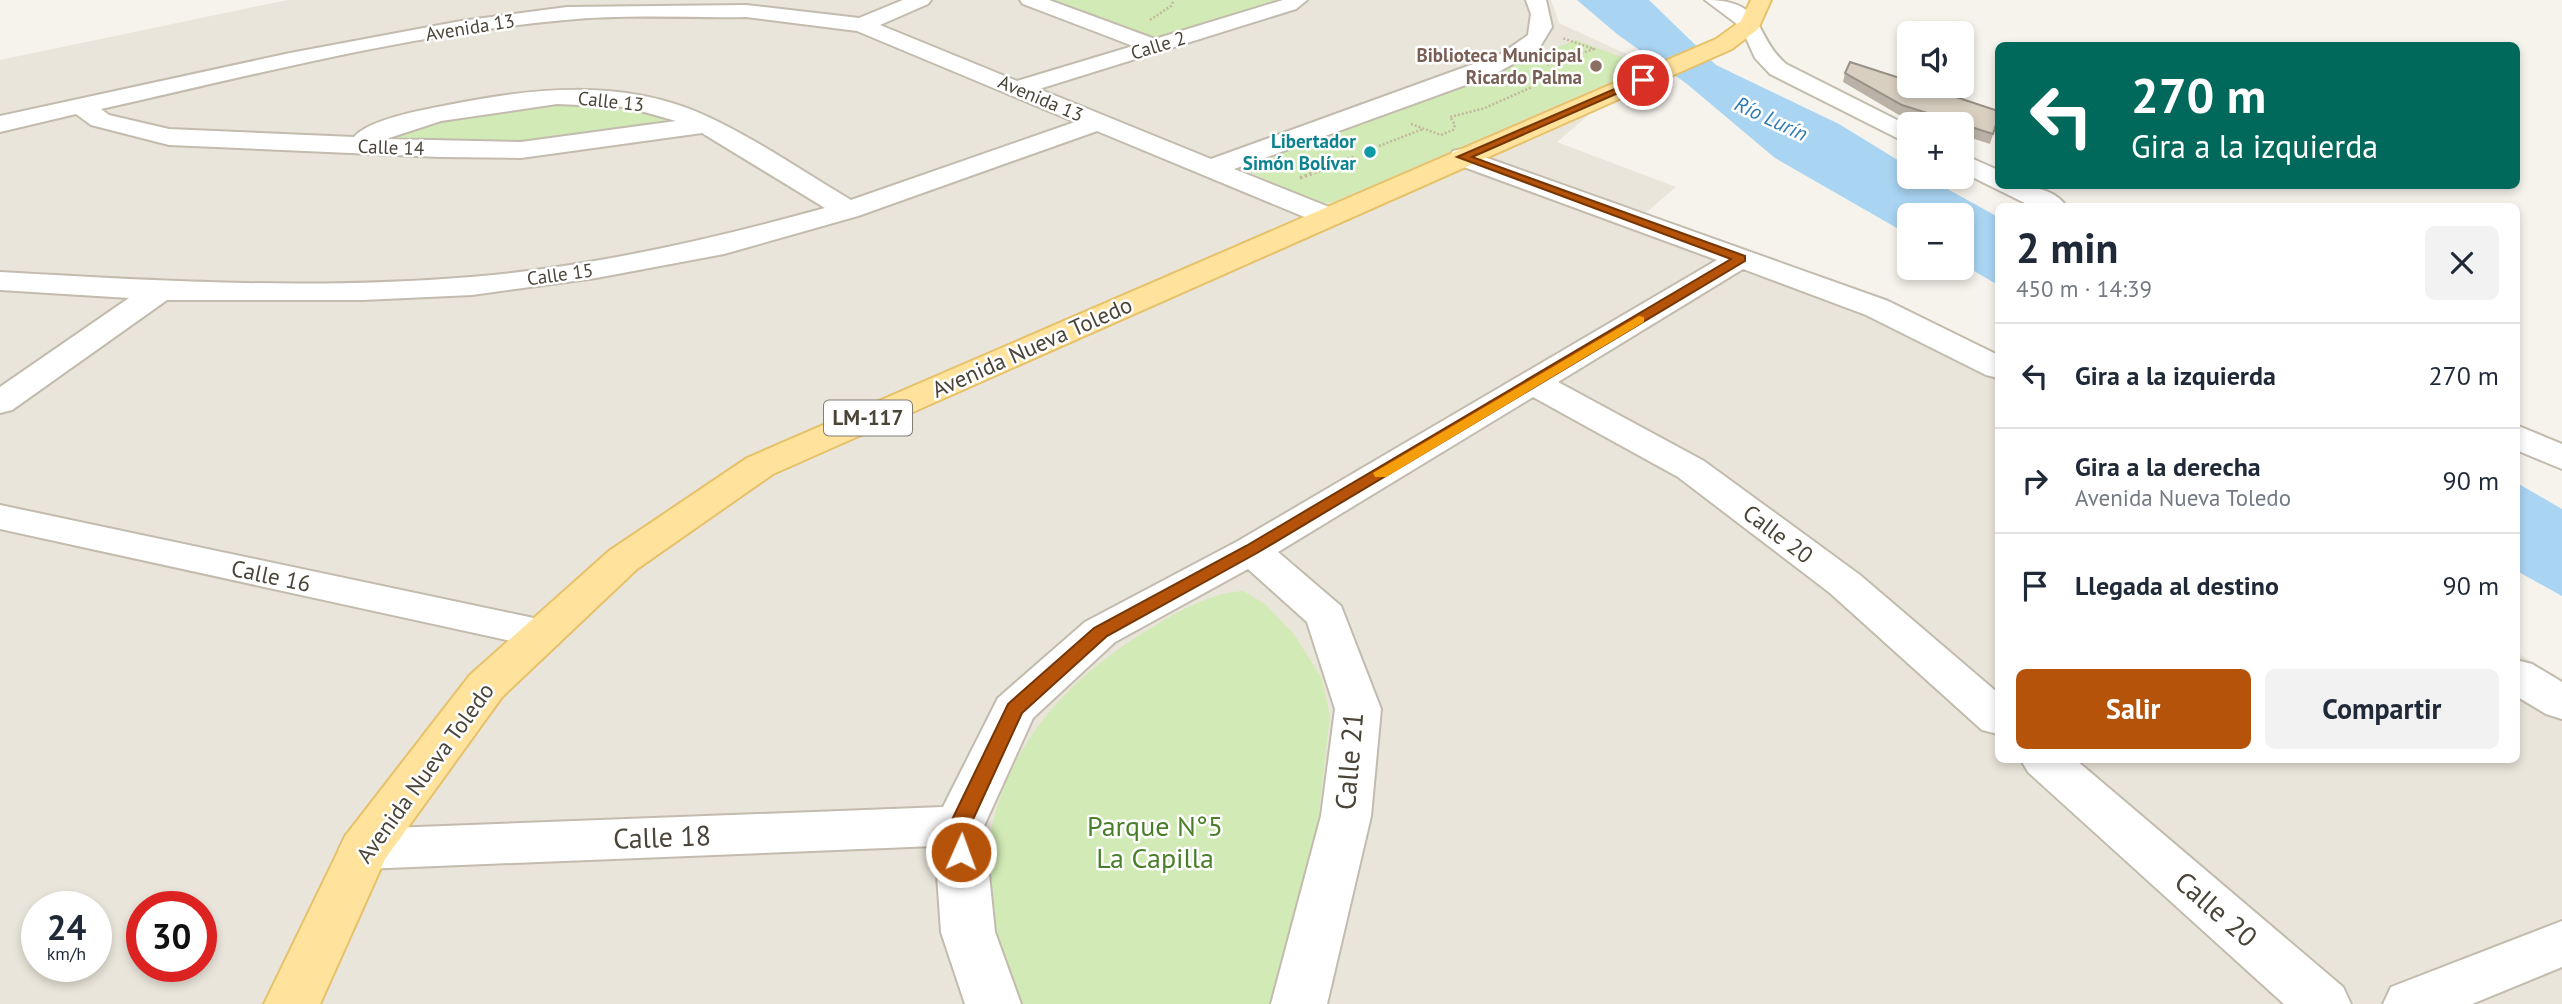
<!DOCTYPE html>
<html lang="es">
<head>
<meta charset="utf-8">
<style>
	body { margin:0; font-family:"PT Sans",sans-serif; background:#f2f2f3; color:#1f2937; height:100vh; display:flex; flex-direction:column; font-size:26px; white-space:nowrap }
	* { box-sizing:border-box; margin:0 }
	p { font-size:23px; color:#747a83 }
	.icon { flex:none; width:38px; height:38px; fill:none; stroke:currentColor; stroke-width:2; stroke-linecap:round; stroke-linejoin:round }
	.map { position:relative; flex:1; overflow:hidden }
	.panel { position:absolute; left:1995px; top:203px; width:525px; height:560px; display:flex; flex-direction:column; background:#fff; border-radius:10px; box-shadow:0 4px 10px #0003 }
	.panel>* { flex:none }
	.banner { position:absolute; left:1995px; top:42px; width:525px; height:147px; border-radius:10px; box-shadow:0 4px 10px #0003; background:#00695c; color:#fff; overflow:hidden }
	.tools { position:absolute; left:1897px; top:21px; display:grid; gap:14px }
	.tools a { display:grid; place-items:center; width:77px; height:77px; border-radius:10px; background:#fff; box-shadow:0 4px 10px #0003; font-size:35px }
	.speed { position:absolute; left:21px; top:891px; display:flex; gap:14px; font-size:35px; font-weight:700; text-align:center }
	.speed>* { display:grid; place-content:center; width:91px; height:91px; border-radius:50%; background:#fff; box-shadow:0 4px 10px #0003; line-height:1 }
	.speed small { font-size:18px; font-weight:400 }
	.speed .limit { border:10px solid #d22; background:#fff; color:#111 }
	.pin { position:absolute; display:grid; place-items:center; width:60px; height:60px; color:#fff; margin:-30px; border:4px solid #fff; border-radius:50%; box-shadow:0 2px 7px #0007 }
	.me { position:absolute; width:77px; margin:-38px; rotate:2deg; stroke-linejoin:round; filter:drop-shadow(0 0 5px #0008) }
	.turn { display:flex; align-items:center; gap:24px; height:147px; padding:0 21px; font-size:32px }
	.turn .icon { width:91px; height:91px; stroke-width:2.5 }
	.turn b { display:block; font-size:49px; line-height:60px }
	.round { display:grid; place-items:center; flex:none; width:74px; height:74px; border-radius:10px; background:#f2f2f3 }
	.overview { display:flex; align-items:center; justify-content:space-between; height:119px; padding:0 21px }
	h1 { font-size:42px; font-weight:800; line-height:52px }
	.button { display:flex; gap:14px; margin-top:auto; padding:14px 21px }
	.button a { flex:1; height:80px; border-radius:10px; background:#b45309; color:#fff; font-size:28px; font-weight:800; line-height:80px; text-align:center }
	.button a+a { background:#f2f2f3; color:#1f2937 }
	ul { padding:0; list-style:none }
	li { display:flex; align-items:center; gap:21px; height:105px; padding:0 21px; border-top:2px solid #e0e1e3 }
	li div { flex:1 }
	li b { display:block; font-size:26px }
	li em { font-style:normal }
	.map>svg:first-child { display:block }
</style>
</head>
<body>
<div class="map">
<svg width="2562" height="1004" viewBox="0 0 2562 1004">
	<rect width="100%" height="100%" fill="#f6f3ec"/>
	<path fill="#eae5da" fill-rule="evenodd" d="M287,0H1551L1559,23L1648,64L1557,142L1676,187L1642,216L1895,302L1998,355V760H2516L2517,653L2562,679V1004H0V60ZM37,906H96V966H37ZM142,906H201V966H142Z"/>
	<path fill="#d2eab5" d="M1040,0H1290L1156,43Z
		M1576,40L1624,58L1631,73L1334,202L1318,203L1246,170L1249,165Z
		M548,101L639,106L687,123L561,143L394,139L439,117Z
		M1243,591L1265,604L1294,634L1322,679L1330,716L1311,882L1278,1004H1011C999,960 982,903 985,857C986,847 990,836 992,826C1011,745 1063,685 1132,640C1163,620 1205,593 1243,591Z"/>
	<path fill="#a9d4f2" d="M1577,0H1649L1716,65L1839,124L1909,167V177H1926L1998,217V285L1962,264V215H1909V235L1775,158L1687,84L1617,34Z
		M2517,483L2562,509V596L2517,571Z"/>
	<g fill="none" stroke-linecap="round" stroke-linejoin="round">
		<defs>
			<path id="minor" d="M903,0H931L928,4L880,25L1017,81L1133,46L1023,4L1020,0H1049L1155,39L1283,0H1307L1296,9L1039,89L1211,159L1501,54L1528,35L1531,14L1526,0H1546L1552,27L1538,50L1493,75L1234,169L1339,211L1343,217L1339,223L1329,226L1319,223L1097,131L858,216L724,254L596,278L472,295L363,300H167L12,410L0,413V387L129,298L0,290V272C156,281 315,290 471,277C591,267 709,240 825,208L702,133L521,158L440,157L169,145L91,125L76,114L0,132V116L290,53L461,21L567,7L746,5L859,18ZM746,17L857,31L1075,122L851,200C802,171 755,138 704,115C621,78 530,88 443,106C421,110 368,120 354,137L169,129L109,115L101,109C254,75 409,34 565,20C625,14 686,18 746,17ZM557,104L627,107L676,121L521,142L386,139L441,121Z
				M1705,0C1767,0 1752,34 1786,64L1909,126V144L1770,74L1755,58L1741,27Z
				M1462,149L1888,301L1998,355V378L1986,375L1866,315L1743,269L1558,382L1704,461L1860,575L1998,693V734L1982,730L1830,593L1678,477L1533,397L1278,552L1341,606L1381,709L1371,816L1327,1004H1271L1321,816L1335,709L1307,622L1248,569L1115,642L1033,718L984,826L995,932L1021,1004H965L941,932L935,846L364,869L346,863L339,849L346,835L364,829L943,807L998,698L1085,622L1238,541L1717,260L1453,163L1449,157L1453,151Z
				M1962,154L1998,170V186C2021,186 2052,185 2066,206H2031L1962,172Z
				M2516,425L2562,444V469L2516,450Z
				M0,505L543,620L558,624L565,634L558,644L543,648L0,529Z
				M2516,660L2532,664L2562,682V719L2546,714L2516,696Z
				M2021,760H2076L2343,987L2351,1004H2284L2028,772Z
				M2562,921V967L2472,1004H2383L2391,987Z"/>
			<path id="major" d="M1751,0H1771L1758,29L1732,49L773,474L637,569L502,697L385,859L320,1004H264L346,835L470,675L609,551L747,458L1716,39L1741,21Z"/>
		</defs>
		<use href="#minor" stroke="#c2bbae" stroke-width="4"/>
		<use href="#major" stroke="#e6c16a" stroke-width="4"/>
		<path stroke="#c4b79f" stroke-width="2.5" stroke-dasharray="2 2" stroke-linecap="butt" d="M1150,20L1171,6L1174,0
			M1547,65L1594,49L1562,38
			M1411,124L1441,135L1453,130L1455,125L1450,117L1485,108L1532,87L1536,69
			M1379,146L1423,129
			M1329,166L1355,156"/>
		<path stroke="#c4b79f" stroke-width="3.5" stroke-dasharray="2.5 2.5" stroke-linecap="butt" d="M1300,178L1334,165"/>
		<use href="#minor" fill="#fff" fill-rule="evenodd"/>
		<use href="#major" fill="#ffe39c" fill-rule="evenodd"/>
	</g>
	<path fill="#bab2a6" d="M1845,73L1998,119L1990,144L1962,135V124H1928L1899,115L1843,82Z"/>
	<path fill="#d8cfc1" stroke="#979187" stroke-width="2" d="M1850,62L1909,81V86H1923L1998,111V118L1993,134L1902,105L1845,73Z"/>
	<path fill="#b45309" stroke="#753606" stroke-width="2" d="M1640,78L1648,80L1472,157L1745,256V261L1257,553L1107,636L1022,713L970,826L972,852L969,858H954L949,826L1008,704L1094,628L1246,546L1731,259L1457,157Z"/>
	<path fill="#f59e0b" d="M1639,316L1644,317V322L1386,477H1375L1373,473Z"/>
	<circle fill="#8d6e63" stroke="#fff" stroke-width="2.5" cx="1596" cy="66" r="7"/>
	<circle fill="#0f9aa8" stroke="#fff" stroke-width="2.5" cx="1370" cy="152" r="7"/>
	<g text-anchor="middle" stroke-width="5" stroke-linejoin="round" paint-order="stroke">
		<g font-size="19" fill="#4b4439" stroke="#fff">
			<text transform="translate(470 27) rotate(-9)" y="7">Avenida 13</text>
			<text transform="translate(1158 45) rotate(-17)" y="7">Calle 2</text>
			<text transform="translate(1041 98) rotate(23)" y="7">Avenida 13</text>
			<text transform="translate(611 101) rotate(6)" y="7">Calle 13</text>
			<text transform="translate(391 147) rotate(2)" y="7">Calle 14</text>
			<text transform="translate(560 274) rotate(-8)" y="7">Calle 15</text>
		</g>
		<g font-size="19" font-weight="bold" fill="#785e54" stroke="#fff" text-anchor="end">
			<text x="1582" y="62">Biblioteca Municipal<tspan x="1582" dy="22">Ricardo Palma</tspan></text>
		</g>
		<g font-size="19" font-weight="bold" fill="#0d838f" stroke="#fff" text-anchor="end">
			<text x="1356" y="148">Libertador<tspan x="1356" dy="22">Simón Bolívar</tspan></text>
		</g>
		<g font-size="21" font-style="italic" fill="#2e7ab2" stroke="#fff">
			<text transform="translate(1771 119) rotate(25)" y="7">Río Lurín</text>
		</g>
		<rect fill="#fff" stroke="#817c74" stroke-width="2" x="824" y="400.5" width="88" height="35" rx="5"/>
		<g font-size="21" font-weight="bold" fill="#4b4439">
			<text x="868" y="425">LM-117</text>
		</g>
		<g font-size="23" fill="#4b4439" stroke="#fff">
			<text transform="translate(1032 347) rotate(-24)" y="8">Avenida Nueva Toledo</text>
			<text transform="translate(1778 534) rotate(37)" y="8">Calle 20</text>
			<text transform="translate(271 576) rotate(12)" y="8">Calle 16</text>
			<text transform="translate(425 773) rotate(-54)" y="8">Avenida Nueva Toledo</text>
		</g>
		<g font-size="28" fill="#4b4439" stroke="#fff">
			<text transform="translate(1349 761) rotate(-85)" y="10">Calle 21</text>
			<text transform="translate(662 837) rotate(-2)" y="10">Calle 18</text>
			<text transform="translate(2216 909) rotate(41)" y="10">Calle 20</text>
		</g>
		<g font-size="28" fill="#4a7f2a" stroke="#fff">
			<text x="1155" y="836">Parque N°5<tspan x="1155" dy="32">La Capilla</tspan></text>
		</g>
	</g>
</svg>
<div class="tools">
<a><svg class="icon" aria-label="sound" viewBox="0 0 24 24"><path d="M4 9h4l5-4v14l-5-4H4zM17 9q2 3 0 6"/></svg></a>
<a>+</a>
<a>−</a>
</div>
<div class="speed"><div>24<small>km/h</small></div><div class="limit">30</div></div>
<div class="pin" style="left:1643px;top:80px;background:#d93025"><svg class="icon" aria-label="arrive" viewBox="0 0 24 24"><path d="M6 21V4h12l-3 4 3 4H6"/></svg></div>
<svg class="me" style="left:961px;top:852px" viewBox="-20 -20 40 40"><circle r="17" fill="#b45309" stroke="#fff" stroke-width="3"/><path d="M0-11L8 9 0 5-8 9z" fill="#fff"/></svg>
<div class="banner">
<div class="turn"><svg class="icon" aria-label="left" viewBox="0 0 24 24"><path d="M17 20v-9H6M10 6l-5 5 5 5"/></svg><div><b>270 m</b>Gira a la izquierda</div></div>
</div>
<section class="panel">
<div class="overview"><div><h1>2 min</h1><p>450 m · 14:39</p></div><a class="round"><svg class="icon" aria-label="close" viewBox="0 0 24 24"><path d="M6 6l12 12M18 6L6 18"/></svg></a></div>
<ul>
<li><svg class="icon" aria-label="left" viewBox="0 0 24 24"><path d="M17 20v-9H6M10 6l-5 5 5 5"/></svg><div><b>Gira a la izquierda</b></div><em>270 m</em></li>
<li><svg class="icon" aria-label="right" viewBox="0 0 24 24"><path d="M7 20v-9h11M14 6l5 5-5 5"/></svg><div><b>Gira a la derecha</b><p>Avenida Nueva Toledo</p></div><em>90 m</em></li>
<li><svg class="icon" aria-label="arrive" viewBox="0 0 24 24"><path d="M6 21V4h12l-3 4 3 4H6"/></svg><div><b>Llegada al destino</b></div><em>90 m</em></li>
</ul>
<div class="button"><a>Salir</a><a>Compartir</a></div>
</section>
</div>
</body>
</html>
